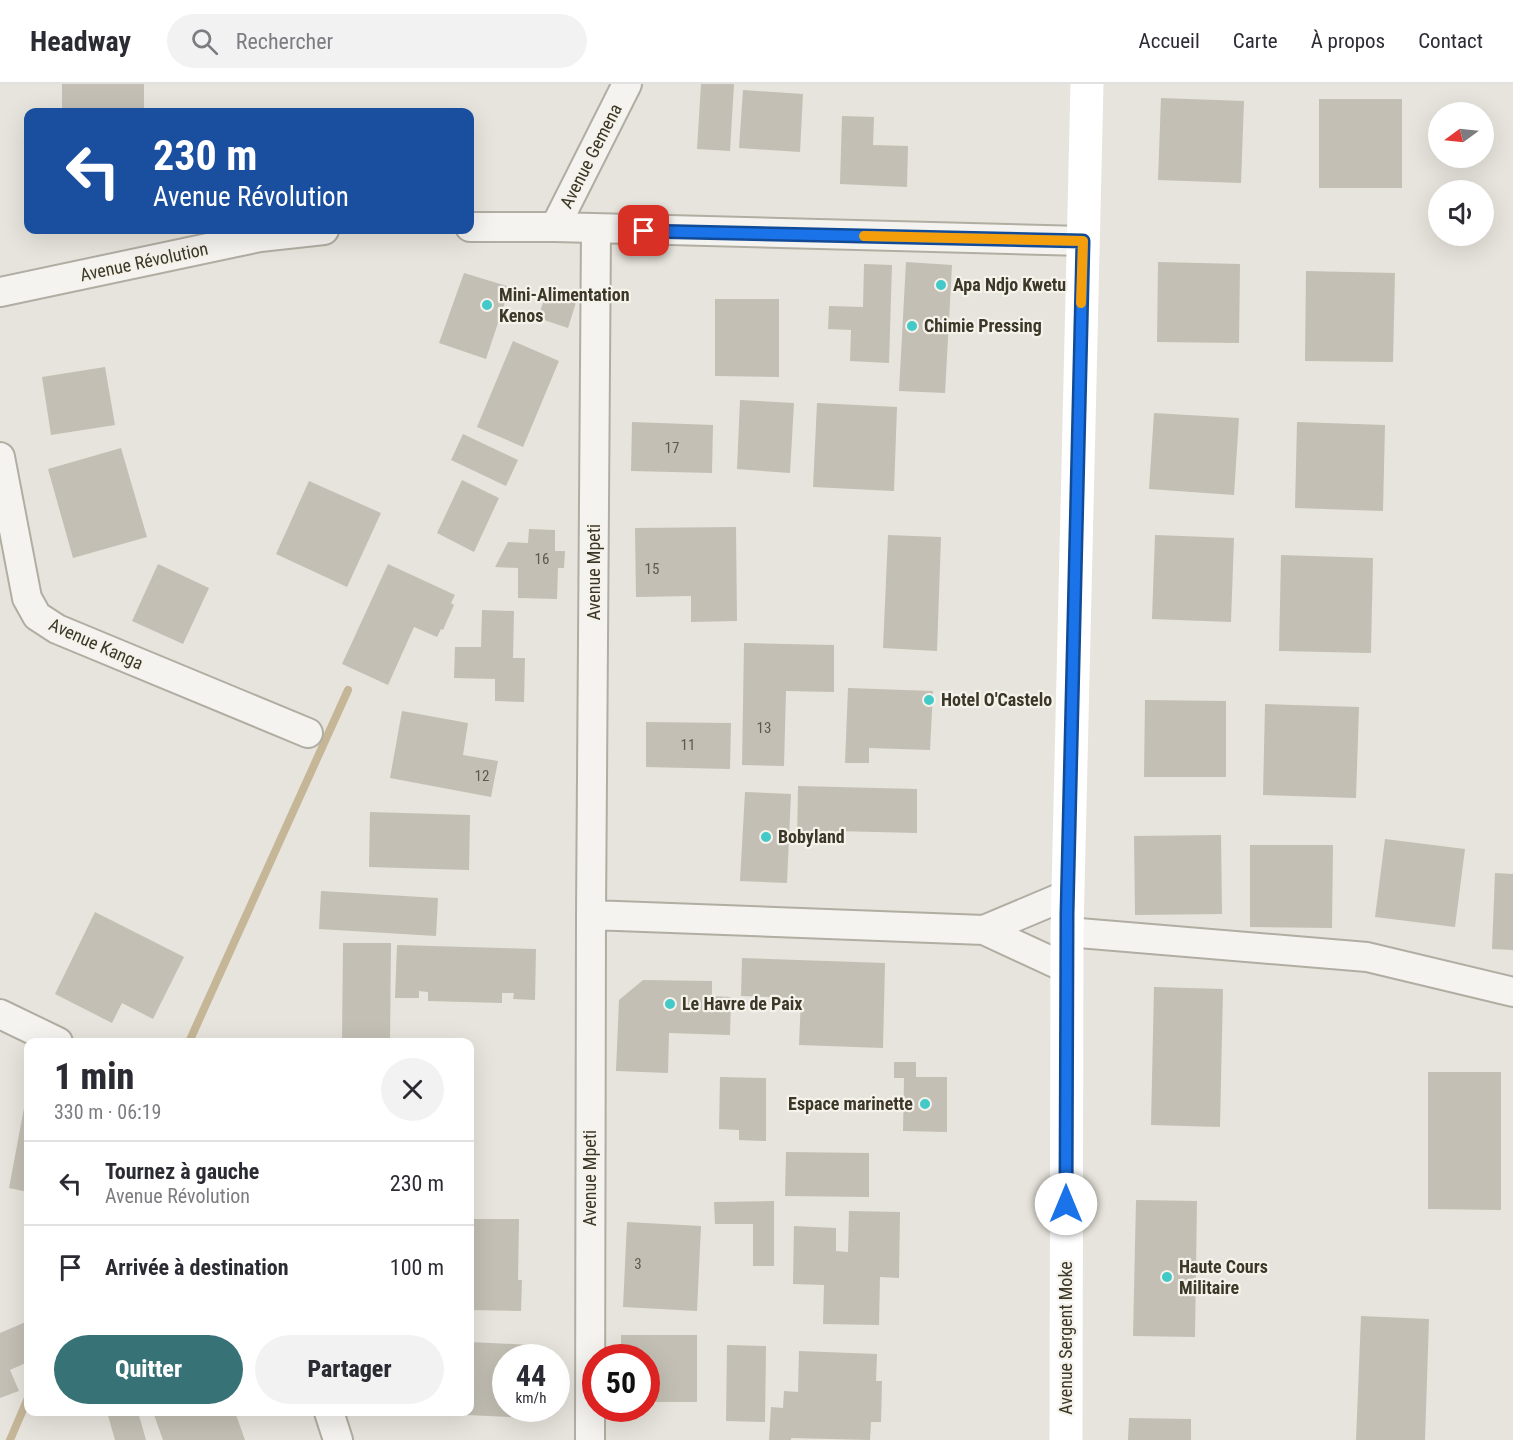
<!DOCTYPE html>
<html lang="fr">
<head>
<meta charset="utf-8">
<style>
	body { margin:0; font-family:"Roboto Condensed",sans-serif; background:#f2f2f3; color:#2b2b33; height:100vh; display:flex; flex-direction:column; font-size:22px; white-space:nowrap }
	* { box-sizing:border-box; margin:0 }
	p { font-size:20px; color:#7c7c81 }
	.icon { flex:none; width:33px; height:33px; fill:none; stroke:currentColor; stroke-width:2; stroke-linecap:round; stroke-linejoin:round }
	.map { position:relative; flex:1; overflow:hidden }
	.details { position:absolute; left:24px; top:954px; width:450px; height:378px; display:flex; flex-direction:column; background:#fff; border-radius:12px; box-shadow:0 6px 24px #0002 }
	.details>* { flex:none }
	.hud { position:absolute; left:24px; top:24px; width:450px; height:126px; border-radius:12px; box-shadow:0 6px 24px #0002; background:#1a4fa0; color:#fff; overflow:hidden }
	.needle { width:39px; rotate:255deg }
	.buttons { position:absolute; left:1428px; top:18px; display:grid; gap:12px }
	.buttons a { display:grid; place-items:center; width:66px; height:66px; border-radius:50%; background:#fff; box-shadow:0 6px 24px #0002; font-size:30px }
	.speed { position:absolute; left:492px; top:1260px; display:flex; gap:12px; font-size:30px; font-weight:700; text-align:center }
	.speed>* { display:grid; place-content:center; width:78px; height:78px; border-radius:50%; background:#fff; box-shadow:0 6px 24px #0002; line-height:1 }
	.speed small { font-size:15px; font-weight:400 }
	.speed .limit { border:9px solid #d22; background:#fff; color:#111 }
	.pin { position:absolute; display:grid; place-items:center; width:51px; height:51px; color:#fff; margin:-26px; border-radius:12px; box-shadow:0 3px 9px #0006 }
	.me { position:absolute; width:66px; margin:-33px; rotate:0deg; stroke-linejoin:round; filter:drop-shadow(0 0 4px #0008) }
	.turn { display:flex; align-items:center; gap:21px; height:126px; padding:0 30px; font-size:27px }
	.turn .icon { width:78px; height:78px; stroke-width:2.5 }
	.turn b { display:block; font-size:42px; line-height:51px }
	.round { display:grid; place-items:center; flex:none; width:63px; height:63px; border-radius:32px; background:#f2f2f3 }
	.summary { display:flex; align-items:center; justify-content:space-between; height:102px; padding:0 30px }
	h1 { font-size:36px; font-weight:800; line-height:45px }
	.primary-button { display:flex; gap:12px; margin-top:auto; padding:12px 30px }
	.primary-button a { flex:1; height:69px; border-radius:36px; background:#367276; color:#fff; font-size:24px; font-weight:800; line-height:69px; text-align:center }
	.primary-button a+a { background:#f2f2f3; color:#2b2b33 }
	ul { padding:0; list-style:none }
	li { display:flex; align-items:center; gap:18px; height:84px; padding:0 30px; border-top:2px solid #e1e1e2 }
	li div { flex:1 }
	li b { display:block; font-size:22px }
	li em { font-style:normal }
	header { display:flex; align-items:center; gap:36px; box-sizing:border-box; height:84px; padding:0 30px; background:#fff; border-bottom:2px solid #e1e1e2 }
	header strong { font-size:28px }
	nav { display:flex; gap:33px; margin-inline-start:auto; font-size:21px }
	.search { width:420px; height:54px; background:#f2f2f3; display:flex; align-items:center; gap:15px; box-sizing:border-box; padding:0 21px; border-radius:33px; color:#7c7c81; font-size:22px }
	.map>svg:first-child { display:block }
</style>
</head>
<body>
<header>
<strong>Headway</strong>
<div class="search"><svg class="icon" aria-label="search" viewBox="0 0 24 24"><circle cx="10" cy="10" r="6"/><path d="M15 15l6 6"/></svg>Rechercher</div>
<nav><a>Accueil</a><a>Carte</a><a>À propos</a><a>Contact</a></nav>
</header>
<div class="map">
<svg width="1513" height="1356" viewBox="0 0 1513 1356">
	<rect width="100%" height="100%" fill="#e6e4dc"/>
	<g fill="none" stroke-linecap="round" stroke-linejoin="round">
		<path stroke="#c6b698" stroke-width="8" d="M189,958L348,606
			M10,1356L28,1314"/>
	</g>
	<path fill="#c3bfb4" d="M62,0H144V28H62Z
		M701,0H734L730,67L697,65Z
		M743,6L803,10L800,68L739,64Z
		M1161,14L1244,17L1241,99L1158,96Z
		M1319,15H1402V104H1319Z
		M842,32L874,33L873,61L908,62L907,103L840,100Z
		M906,178L952,181L945,309L899,307Z
		M1158,178L1240,180L1239,259L1157,258Z
		M864,180L892,181L889,279L850,277L851,246L828,245L829,222L863,223Z
		M1306,187L1395,189L1393,278L1305,277Z
		M464,189L510,203L486,275L439,259Z
		M548,203L578,212L568,244L538,234Z
		M715,215H779V293L715,292Z
		M513,257L559,277L523,363L477,343Z
		M105,283L115,341L51,351L42,293Z
		M740,316L794,319L790,389L737,385Z
		M817,319L897,323L894,407L813,403Z
		M1154,329L1239,334L1234,411L1149,405Z
		M632,338L713,341L712,389L631,387Z
		M1297,338L1385,341L1383,427L1295,424Z
		M463,350L518,376L506,402L451,376Z
		M121,364L147,453L73,474L48,385Z
		M462,396L499,414L474,468L437,449Z
		M309,397L381,429L347,503L276,470Z
		M736,443L737,537L691,538V512L636,513L635,444Z
		M529,445L555,446V467H565L564,484H558L557,515L518,514V484L495,483L508,458L528,459Z
		M888,451L941,453L937,567L883,564Z
		M1155,451L1234,454L1231,538L1152,535Z
		M1281,471L1373,474L1371,569L1279,567Z
		M158,480L209,504L183,560L132,537Z
		M388,480L455,511L451,519L454,521L443,546L441,545L437,553L414,543L388,601L342,580Z
		M482,526L514,527L513,574H525L524,618L495,617V595L454,594L455,563H481Z
		M744,559L834,561V608L786,607L784,682L742,681Z
		M848,604L933,607L930,666L869,664V679H845Z
		M1145,616L1226,617V693H1144Z
		M1265,620L1359,623L1356,714L1263,711Z
		M402,627L468,639L463,671L498,677L491,713L390,694Z
		M646,638L731,639L730,685L646,683Z
		M798,702L917,705V749L836,747V760L797,759Z
		M745,708L791,710L787,799L740,797Z
		M370,728L470,731L469,786L369,783Z
		M1221,751L1222,830L1135,831L1134,752Z
		M1385,755L1465,765L1455,843L1375,833Z
		M1250,761H1333L1332,844L1250,843Z
		M1495,789L1513,790V866L1492,865Z
		M321,807L438,814L436,852L319,845Z
		M95,828L184,873L153,935L122,919L112,939L55,910Z
		M343,859H391L390,958H342Z
		M397,861L536,865L535,916L513,915L514,909H502V919L428,917V908L419,907V914H395Z
		M742,874L885,879L883,964L799,961L801,914L741,912Z
		M643,896L712,897V912L731,913L730,951L669,949L668,989L616,987L619,916Z
		M1154,903L1223,905L1220,1043L1151,1041Z
		M894,978H916V993H947V1048L903,1047L904,994H894Z
		M1428,988H1501V1126L1428,1125Z
		M720,993L766,994V1057L739,1056V1046L719,1045Z
		M24,1024L28,1025V1108L9,1104Z
		M786,1068L869,1069V1113L785,1112Z
		M1136,1116L1197,1117L1195,1253L1133,1252Z
		M774,1117V1182H753V1140H715L714,1118Z
		M849,1127L900,1128L899,1194L880,1193L879,1241L823,1240L824,1201L793,1200L794,1142L836,1144V1167L848,1168Z
		M470,1135H519L518,1196H522L521,1227L470,1226Z
		M627,1138L701,1142L697,1227L623,1223Z
		M1361,1232L1429,1235L1425,1356H1356Z
		M28,1237V1278L10,1286L19,1307L0,1314V1249Z
		M621,1251H697V1318H646V1274H621Z
		M470,1258L531,1261V1274H506V1324H529L528,1334L467,1331V1328H470Z
		M727,1261L766,1262L765,1338L726,1337Z
		M799,1267L877,1270L876,1297H882L881,1338H871L870,1356L791,1354V1356H769L771,1323L783,1324L784,1307L798,1308Z
		M107,1328H138L146,1356H115Z
		M153,1328H235L245,1356H163Z
		M408,1328H449V1331L408,1329Z
		M1129,1334L1191,1335V1356H1128Z"/>
	<g fill="none" stroke-linecap="round" stroke-linejoin="round">
		<defs>
			<path id="street" d="M470,143H555L1083,157
				M555,143L627,0
				M0,208L260,153L324,146
				M0,373L27,514L37,532L57,545L308,649
				M591,831L984,846L1066,884
				M984,846L1067,811
				M1067,848L1367,873L1513,908
				M0,930L58,958
				M329,1328L338,1356
				M590,1356L591,831L596,145"/>
		</defs>
		<use href="#street" stroke="#b0ada2" stroke-width="32"/>
		<use href="#street" stroke="#f5f3ef" stroke-width="28"/>
		<path stroke="#fff" stroke-width="33" d="M1066,1356L1067,848L1087,0"/>
	</g>
	<g fill="none" stroke-linecap="round" stroke-linejoin="round">
		<defs>
			<path id="route" d="M644,147L1083,157L1067,830L1066,1120"/>
		</defs>
		<use href="#route" stroke="#114b97" stroke-width="15"/>
		<use href="#route" stroke="#1a73e8" stroke-width="10"/>
		<path stroke="#f59e0b" stroke-width="10" d="M864,152L1083,157L1081,219"/>
	</g>
	<g fill="#43c9c8" stroke="#f4f2eb" stroke-width="2">
		<circle cx="941" cy="201" r="6"/>
		<circle cx="487" cy="221" r="6"/>
		<circle cx="912" cy="242" r="6"/>
		<circle cx="929" cy="616" r="6"/>
		<circle cx="766" cy="753" r="6"/>
		<circle cx="670" cy="920" r="6"/>
		<circle cx="925" cy="1020" r="6"/>
		<circle cx="1167" cy="1193" r="6"/>
	</g>
	<g text-anchor="middle" stroke-width="4.5" stroke-linejoin="round" paint-order="stroke">
		<g font-size="15" fill="#5e594a">
			<text x="672" y="369">17</text>
			<text x="542" y="480">16</text>
			<text x="652" y="490">15</text>
			<text x="764" y="649">13</text>
			<text x="688" y="666">11</text>
			<text x="482" y="697">12</text>
			<text x="638" y="1185">3</text>
		</g>
		<g font-size="18" fill="#3c3727" stroke="#f4f2eb">
			<text transform="translate(591 72) rotate(-63)" y="6">Avenue Gemena</text>
			<text transform="translate(144 178) rotate(-12)" y="6">Avenue Révolution</text>
			<text transform="translate(594 488) rotate(-90)" y="6">Avenue Mpeti</text>
			<text transform="translate(96 560) rotate(24)" y="6">Avenue Kanga</text>
			<text transform="translate(590 1094) rotate(-90)" y="6">Avenue Mpeti</text>
			<text transform="translate(1066 1254) rotate(-90)" y="6">Avenue Sergent Moke</text>
		</g>
		<g font-size="18" font-weight="bold" fill="#3c3727" stroke="#f4f2eb" text-anchor="start">
			<text x="953" y="207">Apa Ndjo Kwetu</text>
			<text x="499" y="217">Mini-Alimentation<tspan x="499" dy="21">Kenos</tspan></text>
			<text x="924" y="248">Chimie Pressing</text>
			<text x="941" y="622">Hotel O'Castelo</text>
			<text x="778" y="759">Bobyland</text>
			<text x="682" y="926">Le Havre de Paix</text>
			<text x="913" y="1026" text-anchor="end">Espace marinette</text>
			<text x="1179" y="1189">Haute Cours<tspan x="1179" dy="21">Militaire</tspan></text>
		</g>
	</g>
</svg>
<div class="buttons">
<a><svg class="needle" viewBox="-14 -14 28 28"><path d="M0-13l5 13h-10z" fill="#e53935"/><path d="M0 13l5-13h-10z" fill="#7c7c81"/></svg></a>
<a><svg class="icon" aria-label="sound" viewBox="0 0 24 24"><path d="M4 9h4l5-4v14l-5-4H4zM17 9q2 3 0 6"/></svg></a>
</div>
<div class="speed"><div>44<small>km/h</small></div><div class="limit">50</div></div>
<div class="pin" style="left:644px;top:147px;background:#d93025"><svg class="icon" aria-label="arrive" viewBox="0 0 24 24"><path d="M6 21V4h12l-3 4 3 4H6"/></svg></div>
<svg class="me" style="left:1066px;top:1120px" viewBox="-20 -20 40 40"><circle r="19" fill="#fff"/><path d="M0-13L10 11 0 6-10 11z" fill="#1a73e8"/></svg>
<div class="hud">
<div class="turn"><svg class="icon" aria-label="left" viewBox="0 0 24 24"><path d="M17 20v-9H6M10 6l-5 5 5 5"/></svg><div><b>230 m</b>Avenue Révolution</div></div>
</div>
<section class="details">
<div class="summary"><div><h1>1 min</h1><p>330 m · 06:19</p></div><a class="round"><svg class="icon" aria-label="close" viewBox="0 0 24 24"><path d="M6 6l12 12M18 6L6 18"/></svg></a></div>
<ul>
<li><svg class="icon" aria-label="left" viewBox="0 0 24 24"><path d="M17 20v-9H6M10 6l-5 5 5 5"/></svg><div><b>Tournez à gauche</b><p>Avenue Révolution</p></div><em>230 m</em></li>
<li><svg class="icon" aria-label="arrive" viewBox="0 0 24 24"><path d="M6 21V4h12l-3 4 3 4H6"/></svg><div><b>Arrivée à destination</b></div><em>100 m</em></li>
</ul>
<div class="primary-button"><a>Quitter</a><a>Partager</a></div>
</section>
</div>
</body>
</html>
